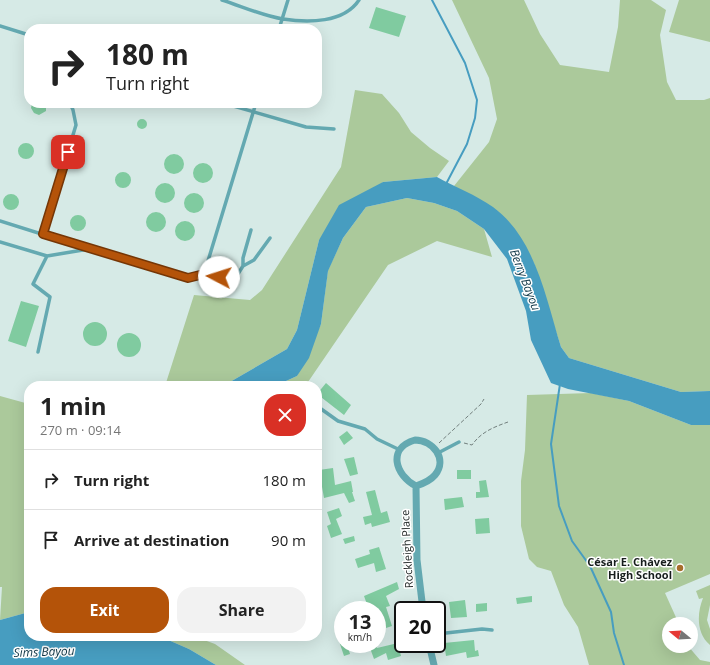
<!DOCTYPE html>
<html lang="en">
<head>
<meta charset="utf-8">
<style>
	body { margin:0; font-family:"Open Sans",sans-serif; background:#f2f2f2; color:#222; height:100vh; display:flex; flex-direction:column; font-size:15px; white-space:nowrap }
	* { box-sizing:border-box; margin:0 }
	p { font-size:13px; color:#767676 }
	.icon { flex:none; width:22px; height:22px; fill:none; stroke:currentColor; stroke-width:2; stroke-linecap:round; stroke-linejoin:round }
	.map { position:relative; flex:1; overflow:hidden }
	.drawer { position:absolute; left:24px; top:381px; width:298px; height:260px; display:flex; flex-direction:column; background:#fff; border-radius:16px; box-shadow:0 4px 16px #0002 }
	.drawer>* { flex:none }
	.hud { position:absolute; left:24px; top:24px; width:298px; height:84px; border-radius:16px; box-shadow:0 4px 16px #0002; background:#fff; color:#222; overflow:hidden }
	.needle { width:26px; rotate:288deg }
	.fabs { position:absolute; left:662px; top:617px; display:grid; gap:8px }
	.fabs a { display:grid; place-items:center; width:36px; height:36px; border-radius:50%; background:#fff; box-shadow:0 4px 16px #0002; font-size:20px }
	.speed { position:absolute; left:334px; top:601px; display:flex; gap:8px; font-size:20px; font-weight:700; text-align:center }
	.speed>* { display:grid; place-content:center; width:52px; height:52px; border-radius:50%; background:#fff; box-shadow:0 4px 16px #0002; line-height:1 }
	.speed small { font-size:10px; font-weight:400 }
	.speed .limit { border:2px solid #111; border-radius:6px; background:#fff; color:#111 }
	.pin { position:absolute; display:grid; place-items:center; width:34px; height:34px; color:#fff; margin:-17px; border-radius:8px; box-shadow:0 2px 6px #0006 }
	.me { position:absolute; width:44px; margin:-22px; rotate:275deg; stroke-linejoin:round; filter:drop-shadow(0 0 3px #0008) }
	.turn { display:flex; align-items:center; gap:14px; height:84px; padding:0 16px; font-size:18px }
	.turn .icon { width:52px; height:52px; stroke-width:2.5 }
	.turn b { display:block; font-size:28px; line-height:34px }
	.round { display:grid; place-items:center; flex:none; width:42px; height:42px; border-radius:16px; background:#f2f2f2 }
	.overview { display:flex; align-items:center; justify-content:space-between; height:68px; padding:0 16px }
	h1 { font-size:24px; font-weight:700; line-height:30px }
	.cta { display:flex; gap:8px; margin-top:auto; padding:8px 16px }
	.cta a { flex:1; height:46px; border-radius:16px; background:#b45309; color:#fff; font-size:16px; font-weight:700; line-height:46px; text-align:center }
	.cta a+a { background:#f2f2f2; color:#222 }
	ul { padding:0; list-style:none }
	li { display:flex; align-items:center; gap:12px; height:60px; padding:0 16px; border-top:1px solid #e0e0e0 }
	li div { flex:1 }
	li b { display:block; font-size:15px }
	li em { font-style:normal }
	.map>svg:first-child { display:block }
</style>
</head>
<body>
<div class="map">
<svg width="710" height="665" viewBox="0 0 710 665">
	<rect width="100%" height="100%" fill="#d6eae6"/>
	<path fill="#abc99b" d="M452,0H524L540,34L560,65L609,72L618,27L620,0H651L666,10L660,35L667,82L676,100H704L710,98V391L681,392L569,358L561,347L534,263L492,207L454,186L489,142L497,119L489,78Z
		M679,0H710V42L669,32Z
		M355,90L382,94L399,113L411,132L430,148L449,161L437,177L383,182L319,240L297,330L287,349L223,386H165L194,295L250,300L262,290L341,167Z
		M407,198L434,203L457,211L484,229L492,257L437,241L388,265L308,382L298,386H275L297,376L321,324L328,270L343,238L366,207Z
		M591,393L629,401L691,425H710V574L665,593L679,624H669V646H688L700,660L710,662V665H589L578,627L564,605L551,571L537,567L529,559L521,526V481L525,450L527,395Z
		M0,396L29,404V612L0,620L2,587H0Z
		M710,585V605L707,620L710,629V645C696,633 697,613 703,598L699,599L696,591Z
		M159,636H193L215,644L245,665H216L189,649Z"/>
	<path fill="#479dc0" d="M437,177C455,187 476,195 493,207C536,239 546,299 561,347L569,358L681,392L710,391V425H691L629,401L568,389L551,383L531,340L526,311L507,259L484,229L457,211L434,203L407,198L366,207L343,238L328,271L321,324L309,358L297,376L275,386H223L287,349L297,330L319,240L339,205L383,182Z
		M29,612V636H159L189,649L216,665H0V620Z"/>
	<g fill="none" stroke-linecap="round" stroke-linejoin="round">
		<path stroke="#479dc0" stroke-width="2" d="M432,0L465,63L477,100L475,118L467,144L446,184
			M560,384L551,444L559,506L572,541L590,566L611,612L614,633L624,665"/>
	</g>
	<path fill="#80cba0" d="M376,7L406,16L399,37L369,28Z
		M32,103H46V111L39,115L34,113L31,108Z
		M137 124a5 5 0 1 1 10 0a5 5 0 1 1-10 0Z
		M18 151a8 8 0 1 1 16 0a8 8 0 1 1-16 0Z
		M164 164a10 10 0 1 1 20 0a10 10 0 1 1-20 0Z
		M193 173a10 10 0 1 1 20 0a10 10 0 1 1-20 0Z
		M115 180a8 8 0 1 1 16 0a8 8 0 1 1-16 0Z
		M155 193a10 10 0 1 1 20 0a10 10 0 1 1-20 0Z
		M184 203a10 10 0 1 1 20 0a10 10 0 1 1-20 0Z
		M3 202a8 8 0 1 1 16 0a8 8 0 1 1-16 0Z
		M146 222a10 10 0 1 1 20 0a10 10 0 1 1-20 0Z
		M70 223a8 8 0 1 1 16 0a8 8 0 1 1-16 0Z
		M175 231a10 10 0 1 1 20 0a10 10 0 1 1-20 0Z
		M21,301L39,306L26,347L8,341Z
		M83 334a12 12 0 1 1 24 0a12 12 0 1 1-24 0Z
		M117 345a12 12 0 1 1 24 0a12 12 0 1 1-24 0Z
		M326,383L351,405L344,415L317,394Z
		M347,431L353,438L344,445L339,437Z
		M354,457L358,474L350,476L344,459Z
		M333,468L335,485L351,481L353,492H352L355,501L349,503L344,493L324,498L319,470Z
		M457,470H471V479H457Z
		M486,480L489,497L476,498V492H480L479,481Z
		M375,490L381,513L387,511L390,522L372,527L371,523L365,525L363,517L372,515L366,492Z
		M462,497L464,507L445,510L444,499Z
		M339,508L342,516L336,519L342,534L331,538L327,526L331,524L327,512Z
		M489,518L490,533L476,534L475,519Z
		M354,536L355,541L345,544L343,539Z
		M379,547L386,569L376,572L374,563L358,568L355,559L370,554L369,550Z
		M397,582L399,589L386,596L390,606L386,607L392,626L377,631V610H369L364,596Z
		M532,596V602L517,604L516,598Z
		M465,600L467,617L451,618L449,602Z
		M487,603V611L476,612V604Z
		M474,640L475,651L478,650L479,656L467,658L466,652L446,656L444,643Z
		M398,643L401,656L388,660L386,653L374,659L370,648L376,646L377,648Z
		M340,644H347L350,654L344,656Z"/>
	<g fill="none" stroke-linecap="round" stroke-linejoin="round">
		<path stroke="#73807e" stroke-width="1" stroke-dasharray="4 2" stroke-linecap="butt" d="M439,443L481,404L484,399
			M464,443L472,445C481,432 494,427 508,422"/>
		<path stroke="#64a9b1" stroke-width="3.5" d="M222,0C241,6 263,16 283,19C308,23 344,23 359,0
			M0,26L29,35
			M279,29L288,0
			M223,103L306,127L334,129
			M0,221L89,249
			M43,234L76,125L73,110L70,103
			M0,242L47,256
			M243,266L254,260L270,238
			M204,274L234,280L243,266V258L251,230
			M38,352L50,297L33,284L47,256L89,249L188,278L204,274L256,103
			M317,406L338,421L365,429L377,439L400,450
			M438,453L459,442
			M437,634L482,629L492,630"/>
		<path stroke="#64a9b1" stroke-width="7" d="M415,440C433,440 448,459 435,475C430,481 422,484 416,486C395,475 387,448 415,440Z
			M416,486L417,560L423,610
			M429,644L434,665"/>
	</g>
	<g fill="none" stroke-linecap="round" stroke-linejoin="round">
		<defs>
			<path id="route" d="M68,152L43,234L188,278L204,274L219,277"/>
		</defs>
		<use href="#route" stroke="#753606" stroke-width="10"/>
		<use href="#route" stroke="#b45309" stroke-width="7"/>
	</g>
	<circle fill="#a76e2c" stroke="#fff" stroke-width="1.5" cx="680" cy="568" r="4"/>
	<g text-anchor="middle" stroke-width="3" stroke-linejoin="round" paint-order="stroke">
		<g font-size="11" fill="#161d1c" stroke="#fff">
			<text transform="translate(407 549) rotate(-93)" y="4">Rockleigh Place</text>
		</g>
		<g font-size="11" font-weight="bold" fill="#161d1c" stroke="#fff" text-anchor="end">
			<text x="672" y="566">César E. Chávez<tspan x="672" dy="13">High School</tspan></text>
		</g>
		<g font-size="12" font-style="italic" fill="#0f3646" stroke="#fff">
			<text transform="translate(525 280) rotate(69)" y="4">Berry Bayou</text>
			<text transform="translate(44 652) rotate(-2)" y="4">Sims Bayou</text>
		</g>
	</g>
</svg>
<div class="fabs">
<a><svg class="needle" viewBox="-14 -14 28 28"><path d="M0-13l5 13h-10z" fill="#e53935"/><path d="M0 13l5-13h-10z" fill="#767676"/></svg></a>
</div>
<div class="speed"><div>13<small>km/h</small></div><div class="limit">20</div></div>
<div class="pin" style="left:68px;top:152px;background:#d93025"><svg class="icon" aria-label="arrive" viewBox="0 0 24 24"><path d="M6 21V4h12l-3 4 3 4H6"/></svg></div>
<svg class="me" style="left:219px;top:277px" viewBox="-20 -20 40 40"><circle r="19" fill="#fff"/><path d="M0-13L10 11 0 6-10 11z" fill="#b45309"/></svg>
<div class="hud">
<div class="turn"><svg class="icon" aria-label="right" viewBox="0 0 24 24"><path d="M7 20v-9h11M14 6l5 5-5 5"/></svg><div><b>180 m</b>Turn right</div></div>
</div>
<section class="drawer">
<div class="overview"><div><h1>1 min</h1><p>270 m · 09:14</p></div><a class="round" style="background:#d93025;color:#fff"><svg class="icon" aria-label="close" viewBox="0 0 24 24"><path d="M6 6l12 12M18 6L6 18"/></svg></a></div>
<ul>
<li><svg class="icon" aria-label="right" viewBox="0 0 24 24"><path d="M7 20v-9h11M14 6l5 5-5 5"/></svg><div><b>Turn right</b></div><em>180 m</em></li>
<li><svg class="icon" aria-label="arrive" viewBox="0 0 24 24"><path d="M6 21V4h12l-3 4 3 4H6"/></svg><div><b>Arrive at destination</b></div><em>90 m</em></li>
</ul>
<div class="cta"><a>Exit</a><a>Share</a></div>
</section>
</div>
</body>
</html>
